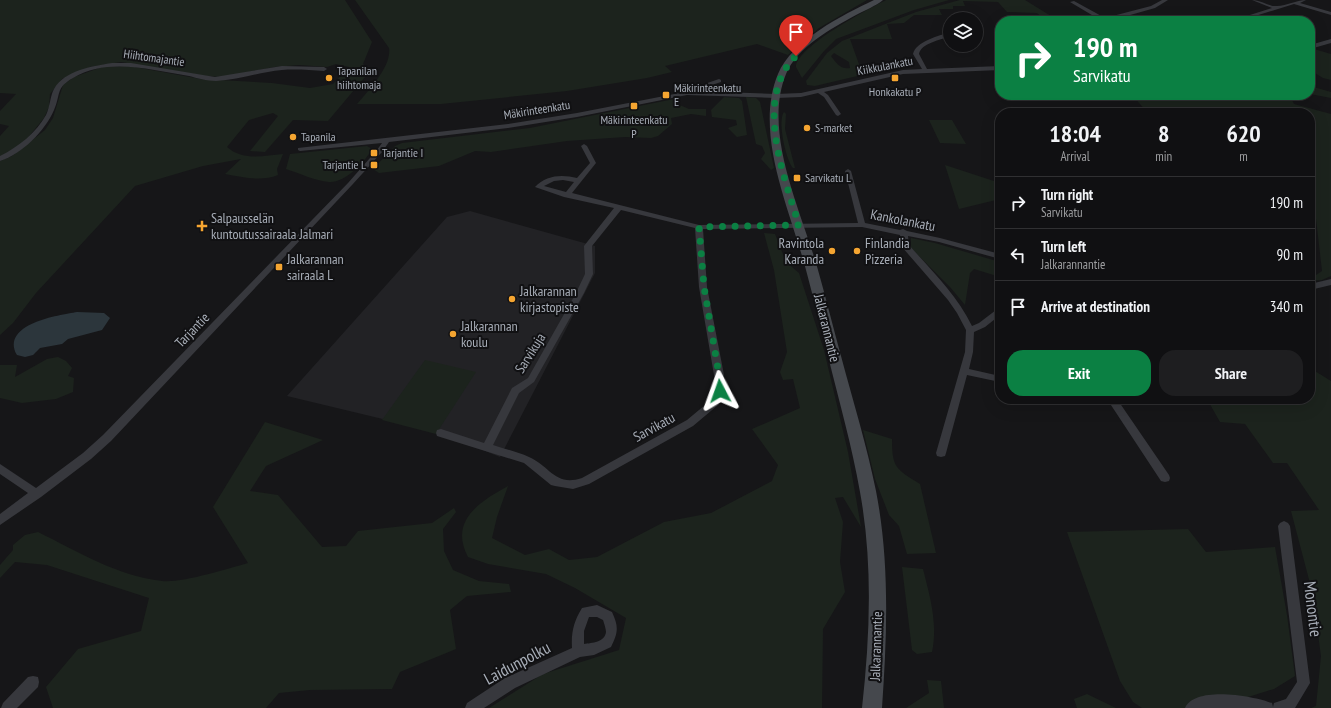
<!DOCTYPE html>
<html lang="en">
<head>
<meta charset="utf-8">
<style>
	body { margin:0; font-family:"PT Sans Narrow",sans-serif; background:#1e1e20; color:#f1f3f6; height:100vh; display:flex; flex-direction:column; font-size:15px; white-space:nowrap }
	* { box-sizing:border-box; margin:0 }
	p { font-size:13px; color:#9c9d9f }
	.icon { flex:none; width:22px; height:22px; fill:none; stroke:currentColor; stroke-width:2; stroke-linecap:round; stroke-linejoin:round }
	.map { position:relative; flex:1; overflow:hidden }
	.drawer { position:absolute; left:995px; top:108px; width:320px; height:296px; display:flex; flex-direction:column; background:#101012; border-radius:16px; box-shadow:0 4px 16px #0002,0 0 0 1px #303032 }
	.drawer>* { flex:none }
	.guide { position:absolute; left:995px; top:16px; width:320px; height:84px; border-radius:16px; box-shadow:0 4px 16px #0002,0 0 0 1px #303032; background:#0b8043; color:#fff; overflow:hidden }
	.fabs { position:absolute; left:943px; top:12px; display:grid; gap:8px }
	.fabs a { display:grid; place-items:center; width:40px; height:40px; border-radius:50%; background:#101012; box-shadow:0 4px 16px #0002,0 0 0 1px #303032; font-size:20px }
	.pin { position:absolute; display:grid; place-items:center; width:34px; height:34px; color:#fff; margin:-41px -17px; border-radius:50% 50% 50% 0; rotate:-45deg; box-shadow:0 0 4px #0007 }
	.pin .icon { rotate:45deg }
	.me { position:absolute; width:44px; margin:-22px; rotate:356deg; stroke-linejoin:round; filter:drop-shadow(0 0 3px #0008) }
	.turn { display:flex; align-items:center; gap:14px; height:84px; padding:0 12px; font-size:18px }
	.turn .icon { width:52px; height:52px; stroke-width:2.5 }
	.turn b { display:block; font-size:28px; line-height:34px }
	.eta { display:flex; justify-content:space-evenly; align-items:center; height:68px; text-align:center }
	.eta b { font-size:24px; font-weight:700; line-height:28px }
	.cta { display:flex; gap:8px; margin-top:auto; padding:8px 12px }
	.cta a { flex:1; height:46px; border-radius:16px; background:#0b8043; color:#fff; font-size:16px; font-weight:700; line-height:46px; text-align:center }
	.cta a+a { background:#1e1e20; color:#f1f3f6 }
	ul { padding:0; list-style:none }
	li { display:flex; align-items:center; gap:12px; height:52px; padding:0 12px; border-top:1px solid #303032 }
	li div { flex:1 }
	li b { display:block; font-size:15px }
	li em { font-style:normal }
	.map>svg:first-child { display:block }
</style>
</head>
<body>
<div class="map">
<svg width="1331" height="708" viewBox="0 0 1331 708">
	<rect width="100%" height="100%" fill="#161618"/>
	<path fill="#222225" d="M470,211L595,246V273L500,457L441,433L287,396L447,217Z"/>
	<path fill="#1c231d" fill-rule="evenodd" d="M0,0H345L372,42L363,64L370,71L328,121L293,120L265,152L250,151L278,116L273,113L249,120L227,147C243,161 263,156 283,154L277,169L278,175C261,182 243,177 225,174L241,159L203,166L135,186L36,293L13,323L0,335V161L12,156L45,130L53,118L63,85L74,77L102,67L129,66L201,79L272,83L310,88L333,84L349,67L336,64L327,67L299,65L275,67L222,77L206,76L121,62L90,67L62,79L50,94L49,107L44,118L22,145L0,158V136L9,126L0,124V111L16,94L0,93Z
		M355,0H867L819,28L788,55L757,44L665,66L672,72L647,78L567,91L441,104H357C368,91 392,66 389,48Z
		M886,0H949L914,10L836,39L824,51L802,78L796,67C796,47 868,9 886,0Z
		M960,0H1025L1059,21L1043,18L1037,13L1007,12L998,2L963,1L965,6H953V9H939L942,15H914L904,23L887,24L892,39H850L860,67L887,66V69L815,86L807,85L806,81L827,53L842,41L916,12ZM834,53L849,62L850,68C841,70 836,63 831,56Z
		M1314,49L1331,54V80L1323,78L1310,70V54Z
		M1310,86L1331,92V98L1310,94Z
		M1132,95H1279L1292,100L1294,104L1331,114V276L1322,280L1310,281V275H1316L1322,271L1310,167V113H1148Z
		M724,97L739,98L742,101L747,135L737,137L728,128L737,125L736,120L712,117L711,110Z
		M746,97L756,98L760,102L774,168L771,170L761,159L765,153L762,146L756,144Z
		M674,99L675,103L689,109H706V116L691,114L671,118L672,124L658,136L651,138L625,137L567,141L491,152L475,151L439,166L379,173L373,169L395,146L402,143L530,128Z
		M784,112L786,114L785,129L795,168H793C786,160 777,121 784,112Z
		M929,120H952L966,144L940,143Z
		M367,146L372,149C365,162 345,183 329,182C315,181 299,173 286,169L290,154Z
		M945,165L1000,183V199L959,209Z
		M764,233L775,234L786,262L799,273L824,350L848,452L861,527L843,497L835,498L843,522L840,562L845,592L823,629L822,708H489L543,674L619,650L626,618L575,588L546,574L488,564L468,557C449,521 479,502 508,486L497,517L492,538L525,555L549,549L569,560L597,557L664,522L711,513L772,481L778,465L752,429L800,408L793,379L783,380L780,372L787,352L774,270Z
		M911,238L935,243L1000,262V277L974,269L970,273L965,305L950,287L911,248Z
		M58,357L66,361L72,368L68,376L74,378L73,392L56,399L22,403L0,398V365H17L15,377L47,359Z
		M425,360L476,372L436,434L382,420Z
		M1310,368L1331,381V708H1311L1316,706L1321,656L1312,591L1291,511L1319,510L1287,463H1273L1245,424L1220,422L1207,399H1310Z
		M265,422L323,440L266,466L250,491L278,495L322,547L346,546L358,531L432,523L454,508L456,512L443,529L444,551L453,570L479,581L509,584L511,592L467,596L450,610L456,649L400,672L392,689L310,690L279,693L266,708H53L46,687L78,649L141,631L149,598L47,565L15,562L0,578V565L13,550V545L25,535L38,532C77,551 117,576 162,581C183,583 226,569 248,563L213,507Z
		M863,430L892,439C892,468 896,469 920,484L936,553L907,554L899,526L889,515L875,479Z
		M1188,529L1206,552L1275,547L1287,615L1295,676L1274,689L1213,708H1142L1133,702L1120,681L1067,532Z
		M902,567L923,569C930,597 938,623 932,652L917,654L912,650Z
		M927,680L941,681L944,708H906L929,693Z
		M1087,694L1116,708H1077L1074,699Z"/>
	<path fill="#2c363c" d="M77,312L104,313L110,318L102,330L68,339L62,344L40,348L33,355L25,357L17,355C0,324 59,315 77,312Z"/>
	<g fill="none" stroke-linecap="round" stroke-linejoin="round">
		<path fill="#37383d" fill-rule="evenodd" d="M1162,0H1168L1155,8L1109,21H1102L1070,2L1074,1L1105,18L1151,6Z
			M1252,0C1261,0 1269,7 1277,6C1287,6 1296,0 1306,0L1300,3L1331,12V15L1294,4L1239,21H1231L1272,8Z
			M950,32V36C941,40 921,43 919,54L927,69L1000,66V70L903,74L824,92L828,95L841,114L838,116L836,115L824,97L818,93L801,97L776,98L687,95L577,117L508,128L389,142L382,152L352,185L111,441L91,459L41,497L0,525V514L28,493L0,474V464L36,488L83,453L103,435L348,183L377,150L382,143L300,151L298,150V148L508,124L577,113L690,91V89L719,79L721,80V82L693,91L776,94L801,93L903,70L922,69L913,54C916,41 939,36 950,32Z
			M1331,39V43L1310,49V45Z
			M112,63H131L215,77L282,66L324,67L327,69L324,71C310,70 295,69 282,70C260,72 238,80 216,81C207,81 197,78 189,76C151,70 108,57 73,78C55,88 61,95 54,110C45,131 22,154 0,161V156C18,147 36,133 46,115C50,107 50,96 54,89C65,70 93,66 112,63Z
			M584,144L587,146L596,163L572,193L699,225L858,223L845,171L848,169L851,171L865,223L900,230L903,229L907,231L940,238L1000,254V259L939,242L908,236L909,245C931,270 957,295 972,326L979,323L1000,307V315L985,327L974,332L973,352L969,369L1000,376V382L967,375L946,453L945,456L941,457L937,456L936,453L965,352L966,330L957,313L948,300L902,247L900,235L862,227L703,229L707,287L724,375L725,391L718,405L693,426L589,484L573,489L555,486L551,485L524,463L437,436L436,433L437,430L441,429L484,443L512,388L528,378L576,293L585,274L584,246L614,208L564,197L535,187C546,175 562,174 577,178L590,163L581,146ZM563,180L574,182L566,192L544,186L554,181ZM621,210L695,228L699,287L714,375L715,391L711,400L687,420L582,478C555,487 550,466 529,457C518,452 505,449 493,445L519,393L534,382L584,293L593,274L592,246Z
			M1331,279V285L1310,290V284Z
			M1107,399H1117L1169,475L1170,478L1169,481L1165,482L1161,481Z
			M1284,521L1288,523L1290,526L1310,683L1295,708H1185C1195,685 1254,696 1272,703L1273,707L1274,703L1286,699L1297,682L1278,526L1280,523Z
			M597,605L612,612C619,627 618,633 611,647L594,655L580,657L515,688L484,708H465L467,703L505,678L572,648C571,632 574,621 582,608ZM589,617H597L603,620C604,623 606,629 606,632C605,642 592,643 584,644V631Z
			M33,676L38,677L39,682L38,687L17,708H1L3,703L28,677Z"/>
		<path fill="#45484d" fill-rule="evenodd" d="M874,0H883C876,6 865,10 856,15C832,28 797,47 786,74C762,133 802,212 818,270C826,298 833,327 841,356C853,401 867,446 876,491C890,563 887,636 882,708H862C870,636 873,563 860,492C852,446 839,401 828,356C820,328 814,299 806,270C791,212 753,134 778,74C792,40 843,15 874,0Z"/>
	</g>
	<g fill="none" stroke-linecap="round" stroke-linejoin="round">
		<path stroke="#0b8043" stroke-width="7" stroke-dasharray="0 12.6" d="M720,391L719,375L704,287L699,227L799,225C784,177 753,97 796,56"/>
	</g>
	<g fill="#f5a531" stroke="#111113" stroke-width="1.5">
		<circle cx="329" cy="78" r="4"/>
		<rect x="891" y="74" width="8" height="8" rx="2"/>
		<rect x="662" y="91" width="8" height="8" rx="2"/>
		<rect x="630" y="102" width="8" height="8" rx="2"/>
		<circle cx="807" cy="128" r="4"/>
		<circle cx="293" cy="137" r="4"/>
		<rect x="370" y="149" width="8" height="8" rx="2"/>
		<rect x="370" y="161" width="8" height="8" rx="2"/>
		<rect x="793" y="174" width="8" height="8" rx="2"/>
		<path d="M200 220h4v4h4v4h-4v4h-4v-4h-4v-4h4z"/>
		<circle cx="832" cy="251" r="4"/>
		<circle cx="857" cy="251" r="4"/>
		<rect x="275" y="263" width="8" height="8" rx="2"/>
		<circle cx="512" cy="299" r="4"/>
		<circle cx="453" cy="334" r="4"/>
	</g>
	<g text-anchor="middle" stroke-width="4" stroke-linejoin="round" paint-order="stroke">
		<g font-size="12" fill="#a8aeb8" stroke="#111113">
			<text transform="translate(154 58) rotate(8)" y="4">Hiihtomajantie</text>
			<text transform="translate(885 66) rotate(-11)" y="4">Kiikkulankatu</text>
			<text transform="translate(537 110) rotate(-9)" y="4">Mäkirinteenkatu</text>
		</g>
		<g font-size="12" fill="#a8aeb8" stroke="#111113" text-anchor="start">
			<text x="337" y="75">Tapanilan<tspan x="337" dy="14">hiihtomaja</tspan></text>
			<text x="674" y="92">Mäkirinteenkatu<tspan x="674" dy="14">E</tspan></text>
			<text x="895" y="96" text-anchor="middle">Honkakatu P</text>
			<text x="634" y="124" text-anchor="middle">Mäkirinteenkatu<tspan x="634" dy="14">P</tspan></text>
			<text x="815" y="132">S-market</text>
			<text x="301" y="141">Tapanila</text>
			<text x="382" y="157">Tarjantie I</text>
			<text x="366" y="169" text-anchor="end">Tarjantie L</text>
			<text x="805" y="182">Sarvikatu L</text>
		</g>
		<g font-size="14" fill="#a8aeb8" stroke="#111113" text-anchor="start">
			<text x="211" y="223">Salpausselän<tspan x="211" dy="16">kuntoutussairaala Jalmari</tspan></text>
			<text x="824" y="248" text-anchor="end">Ravintola<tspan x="824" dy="16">Karanda</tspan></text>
			<text x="865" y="248">Finlandia<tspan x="865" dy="16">Pizzeria</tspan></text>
			<text x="287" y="264">Jalkarannan<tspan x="287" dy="16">sairaala L</tspan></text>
			<text x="520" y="296">Jalkarannan<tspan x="520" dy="16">kirjastopiste</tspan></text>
			<text x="461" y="331">Jalkarannan<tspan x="461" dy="16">koulu</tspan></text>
		</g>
		<g font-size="14" fill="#a8aeb8" stroke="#111113">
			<text transform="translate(903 220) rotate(11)" y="5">Kankolankatu</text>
			<text transform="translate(827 328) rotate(76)" y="5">Jalkarannantie</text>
			<text transform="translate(192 330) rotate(-46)" y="5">Tarjantie</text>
			<text transform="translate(530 353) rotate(-58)" y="5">Sarvikuja</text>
			<text transform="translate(654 427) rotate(-29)" y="5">Sarvikatu</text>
			<text transform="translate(876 646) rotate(-88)" y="5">Jalkarannantie</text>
		</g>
		<g font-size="17" fill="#a8aeb8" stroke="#111113">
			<text transform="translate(1313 609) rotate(83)" y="6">Monontie</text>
			<text transform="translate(517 663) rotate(-28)" y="6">Laidunpolku</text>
		</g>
	</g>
</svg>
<div class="fabs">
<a><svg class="icon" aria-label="layers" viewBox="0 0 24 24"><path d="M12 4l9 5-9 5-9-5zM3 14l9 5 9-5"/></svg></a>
</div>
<div class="pin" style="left:796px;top:56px;background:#d93025"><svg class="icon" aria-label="arrive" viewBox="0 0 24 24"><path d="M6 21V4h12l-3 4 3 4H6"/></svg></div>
<svg class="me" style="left:720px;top:391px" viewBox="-20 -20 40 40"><path d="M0-17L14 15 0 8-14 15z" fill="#0b8043" stroke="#fff" stroke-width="4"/></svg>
<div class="guide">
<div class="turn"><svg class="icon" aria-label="right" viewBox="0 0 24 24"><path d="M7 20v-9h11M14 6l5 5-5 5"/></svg><div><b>190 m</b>Sarvikatu</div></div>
</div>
<section class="drawer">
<div class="eta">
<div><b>18:04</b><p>Arrival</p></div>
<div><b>8</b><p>min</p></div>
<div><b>620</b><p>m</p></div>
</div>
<ul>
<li><svg class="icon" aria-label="right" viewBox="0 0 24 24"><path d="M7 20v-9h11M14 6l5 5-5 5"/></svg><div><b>Turn right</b><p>Sarvikatu</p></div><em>190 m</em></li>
<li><svg class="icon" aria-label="left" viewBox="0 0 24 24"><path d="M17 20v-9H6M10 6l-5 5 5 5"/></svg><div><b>Turn left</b><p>Jalkarannantie</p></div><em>90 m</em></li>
<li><svg class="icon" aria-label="arrive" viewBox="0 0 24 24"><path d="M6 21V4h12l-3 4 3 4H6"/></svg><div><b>Arrive at destination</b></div><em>340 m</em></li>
</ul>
<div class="cta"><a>Exit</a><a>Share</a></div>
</section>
</div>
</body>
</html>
